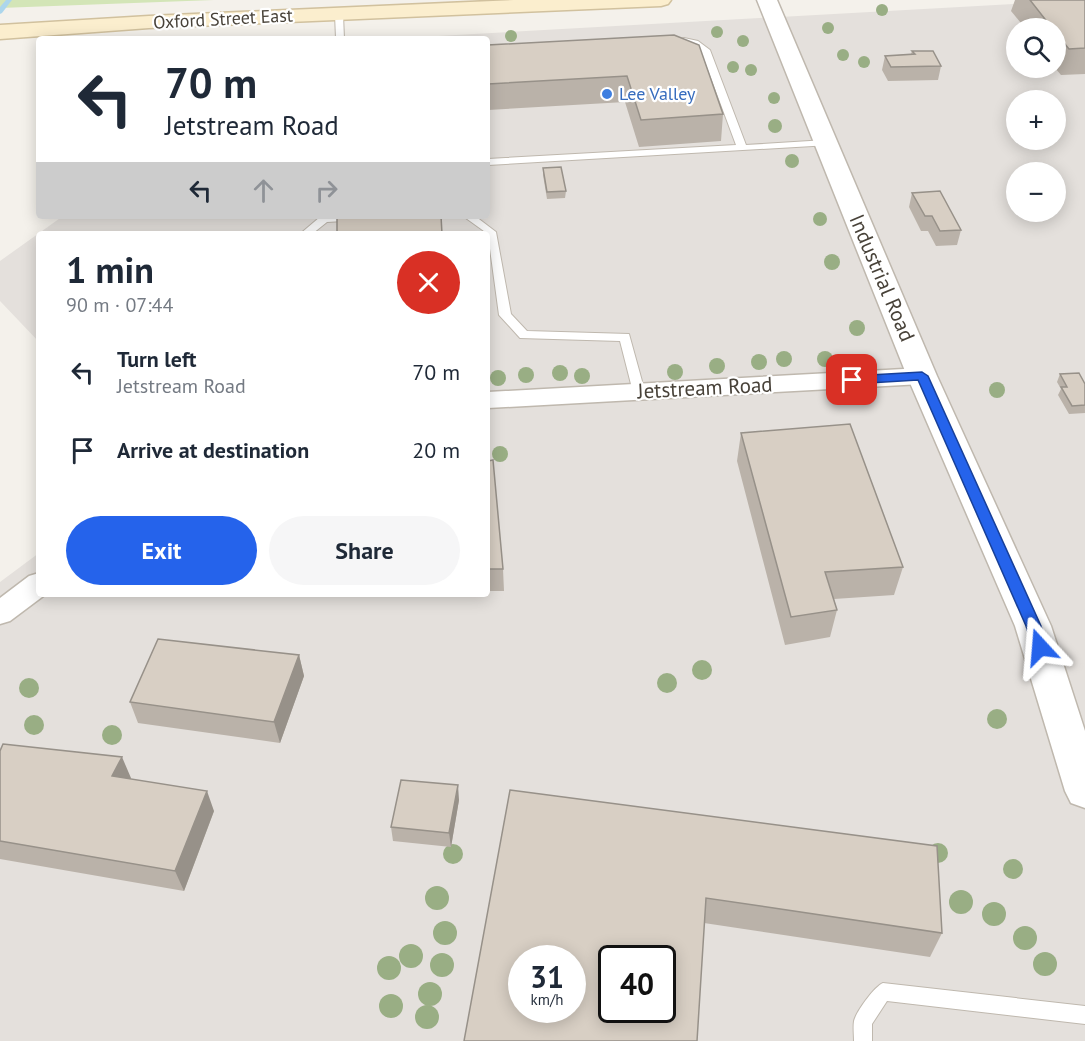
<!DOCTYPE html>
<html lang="en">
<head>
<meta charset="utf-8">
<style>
	body { margin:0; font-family:"PT Sans",sans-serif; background:#f6f6f7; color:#1f2937; height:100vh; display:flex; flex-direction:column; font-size:22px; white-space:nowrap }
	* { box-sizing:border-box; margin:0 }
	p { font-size:20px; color:#747a83 }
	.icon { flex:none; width:33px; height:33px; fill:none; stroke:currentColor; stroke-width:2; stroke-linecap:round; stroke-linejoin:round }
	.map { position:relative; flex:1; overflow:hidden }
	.sheet { position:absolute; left:36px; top:231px; width:454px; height:366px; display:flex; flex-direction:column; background:#fff; border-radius:6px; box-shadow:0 3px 15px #0003 }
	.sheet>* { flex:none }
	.guide { position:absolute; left:36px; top:36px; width:454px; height:183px; border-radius:6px; box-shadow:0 3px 15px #0003; background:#fff; color:#1f2937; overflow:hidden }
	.buttons { position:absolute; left:1006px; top:18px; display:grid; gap:12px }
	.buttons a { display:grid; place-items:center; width:60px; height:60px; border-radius:50%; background:#fff; box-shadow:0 3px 15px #0003; font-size:30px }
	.speed { position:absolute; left:508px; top:945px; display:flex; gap:12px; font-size:30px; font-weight:700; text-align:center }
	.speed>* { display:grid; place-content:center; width:78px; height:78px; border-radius:50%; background:#fff; box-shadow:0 3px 15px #0003; line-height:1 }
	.speed small { font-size:15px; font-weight:400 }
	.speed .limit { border:3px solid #111; border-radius:9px; background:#fff; color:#111 }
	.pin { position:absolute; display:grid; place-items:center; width:51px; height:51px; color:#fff; margin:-26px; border-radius:12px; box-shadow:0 3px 9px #0006 }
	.me { position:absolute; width:66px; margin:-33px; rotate:341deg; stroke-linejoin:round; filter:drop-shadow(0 0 4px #0008) }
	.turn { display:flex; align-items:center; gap:21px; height:126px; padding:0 30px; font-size:27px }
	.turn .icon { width:78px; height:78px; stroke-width:2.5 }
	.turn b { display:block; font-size:42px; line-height:51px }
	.lanes { display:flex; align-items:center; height:57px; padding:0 30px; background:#0003; justify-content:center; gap:30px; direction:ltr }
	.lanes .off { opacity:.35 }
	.round { display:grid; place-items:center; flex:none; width:63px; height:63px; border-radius:32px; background:#f6f6f7 }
	.overview { display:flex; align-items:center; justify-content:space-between; height:102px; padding:0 30px }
	h1 { font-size:36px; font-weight:800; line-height:45px }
	.cta { display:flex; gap:12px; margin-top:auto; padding:12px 30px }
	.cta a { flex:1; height:69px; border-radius:36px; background:#2563eb; color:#fff; font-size:24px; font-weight:800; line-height:69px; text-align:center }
	.cta a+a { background:#f6f6f7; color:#1f2937 }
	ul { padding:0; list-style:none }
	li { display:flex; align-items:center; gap:18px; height:78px; padding:0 30px }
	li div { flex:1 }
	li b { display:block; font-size:22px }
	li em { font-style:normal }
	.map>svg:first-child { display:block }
</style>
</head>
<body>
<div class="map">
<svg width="1085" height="1041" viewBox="0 0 1085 1041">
	<rect width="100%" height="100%" fill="#f4f1eb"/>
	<path fill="#e4e0dc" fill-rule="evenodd" d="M1085,0V1041H0V582L39,553V594H488V234H39V342L0,301V261L63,216H488V39H384ZM1017,28H1056V68H1017ZM1017,100H1056V140H1017ZM1017,172H1056V212H1017ZM522,958H573V1010H522ZM612,958H663V1010H612Z"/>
	<path fill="#d3e5b7" d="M0,0H214L0,8Z"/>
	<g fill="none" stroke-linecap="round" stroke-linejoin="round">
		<path fill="#acd6ec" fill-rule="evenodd" d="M6,0H12L2,13L0,14V7Z"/>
		<defs>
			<path id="service" d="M339,11L343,14L344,39H336L335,14Z
				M684,38L698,41L710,50L746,145L826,140L831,143L830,145L488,165V159L736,145L701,51L692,45L681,43V39Z
				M360,216V220L327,222L312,234H300L320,217Z
				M463,216H475L496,232L511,314L527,331L629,334L645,392L643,395L639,396L633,392L620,341L520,338L499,315L488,234Z
				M883,983L1085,1006V1024L887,1001L872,1024V1041H854C854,1035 853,1027 854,1021C856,1012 874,987 883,983Z"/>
			<path id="minor" d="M922,368L931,370L934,376L931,382L922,384L488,408V392Z
				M39,573V594H46L10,621L0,624V598L29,576Z"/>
			<path id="tertiary" d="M757,0H777L937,376L1051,626L1085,731V808L1071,803L1065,791L1015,626L907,376Z"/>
			<path id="secondary" d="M514,0H671L668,4L661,6L149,28L0,39V25L149,16Z"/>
		</defs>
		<use href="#service" stroke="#bfb8ae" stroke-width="2"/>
		<use href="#minor" stroke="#bfb8ae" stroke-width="3"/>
		<use href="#tertiary" stroke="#bfb8ae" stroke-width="3"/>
		<use href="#secondary" stroke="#d1c19e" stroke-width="3"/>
		<use href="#service" fill="#fff" fill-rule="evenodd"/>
		<use href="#minor" fill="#fff" fill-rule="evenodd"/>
		<use href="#tertiary" fill="#fff" fill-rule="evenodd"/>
		<use href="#secondary" fill="#fbeece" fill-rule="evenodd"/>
	</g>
	<g fill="#99ae84">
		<circle cx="882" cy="10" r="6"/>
		<circle cx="828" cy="28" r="6"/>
		<circle cx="717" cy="32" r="6"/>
		<circle cx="511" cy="36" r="6"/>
		<circle cx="743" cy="41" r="6"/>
		<circle cx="843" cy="55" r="6"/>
		<circle cx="864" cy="62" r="6"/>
		<circle cx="733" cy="67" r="6"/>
		<circle cx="751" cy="70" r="6"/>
		<circle cx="774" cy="98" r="6"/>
		<circle cx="775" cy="126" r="7"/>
		<circle cx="792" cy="161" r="7"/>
		<circle cx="820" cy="219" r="7"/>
		<circle cx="832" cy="262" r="8"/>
		<circle cx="857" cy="328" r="8"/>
		<circle cx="784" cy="359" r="8"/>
		<circle cx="825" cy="359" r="8"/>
		<circle cx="759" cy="362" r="8"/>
		<circle cx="717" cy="366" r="8"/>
		<circle cx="675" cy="372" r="8"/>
		<circle cx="560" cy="373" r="8"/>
		<circle cx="526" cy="375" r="8"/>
		<circle cx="582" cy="376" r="8"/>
		<circle cx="498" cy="378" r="8"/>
		<circle cx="997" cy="390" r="8"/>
		<circle cx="500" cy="454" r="8"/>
		<circle cx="702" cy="670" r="10"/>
		<circle cx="667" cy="683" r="10"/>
		<circle cx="29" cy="688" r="10"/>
		<circle cx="997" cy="719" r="10"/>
		<circle cx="34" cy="725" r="10"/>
		<circle cx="112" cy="735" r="10"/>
		<circle cx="938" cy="853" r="10"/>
		<circle cx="453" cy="854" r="10"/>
		<circle cx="1013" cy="869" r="10"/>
		<circle cx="437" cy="898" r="12"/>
		<circle cx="961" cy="902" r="12"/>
		<circle cx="994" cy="914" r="12"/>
		<circle cx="445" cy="933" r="12"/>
		<circle cx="1025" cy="938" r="12"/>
		<circle cx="411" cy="956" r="12"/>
		<circle cx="1045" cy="964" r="12"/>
		<circle cx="442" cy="965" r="12"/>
		<circle cx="389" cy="968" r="12"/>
		<circle cx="430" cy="994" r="12"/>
		<circle cx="391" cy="1006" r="12"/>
		<circle cx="427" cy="1017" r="12"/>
	</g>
	<path fill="#bab2a9" d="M1015,0H1085V74L1061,75L1055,68H1056V28H1025L1011,11Z
		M674,35L723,114L721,141L639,147L625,102L488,110V45Z
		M912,51L941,66L938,80L888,81L882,70L885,56L911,54Z
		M543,168L566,191L565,198L547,199L543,175Z
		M912,193L961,230L957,245L936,246L928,231H921L909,207Z
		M1060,374L1085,384V413L1069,414L1058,395L1061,389L1057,382Z
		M741,433L903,567L894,595L834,599L837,610L830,637L785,645L737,461Z
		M488,461L503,569L504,591H488Z
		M379,594H420L379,596Z
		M299,655L304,676L280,743L138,723L130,702Z
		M0,751L131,778L130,779L214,811L184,891L0,859Z
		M510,790L942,933L930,957L704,923Z
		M459,800L451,847L393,841L391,827Z"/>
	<path fill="#979189" d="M299,655L304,676L280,743L274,722Z
		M122,757L131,778L121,797L112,776Z
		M458,785L459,800L451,847L449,833Z
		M207,791L214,811L184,891L175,871Z"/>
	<path fill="#d8cfc4" stroke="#979189" stroke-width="1.5" fill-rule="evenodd" d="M1030,0H1085V48L1069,49L1056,33V28H1052Z
		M674,35L699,45L723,114L641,120L627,76L488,84V45Z
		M912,51H933L941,66L891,67L885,56L915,54Z
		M561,167L566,191L547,192L543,168Z
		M940,191L961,230L940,231L932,216H925L912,193Z
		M337,216H441L442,234H337Z
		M1079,373L1085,384V405L1072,406L1061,387H1067L1060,374Z
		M850,424L903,567L825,572L837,610L791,617L741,433Z
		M493,460L503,569H488V461Z
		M158,639L299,655L274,722L130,702Z
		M3,744L122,757L112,776L207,791L175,871L0,841V751Z
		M401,780L458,785L449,833L391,827Z
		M510,790L937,846L942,933L706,898L697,1041H464ZM522,958H573V1010H522ZM612,958H663V1010H612Z"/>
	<path fill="#2563eb" stroke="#184099" stroke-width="1.5" d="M922,372L928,376L1041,626L1047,647L1045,651H1034L1026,626L918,380L852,384L846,380L852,376Z"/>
	<circle fill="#3f7fe0" stroke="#fff" stroke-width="2" cx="607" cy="94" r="6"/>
	<g text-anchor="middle" stroke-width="4.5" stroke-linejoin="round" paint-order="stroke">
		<g font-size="18" fill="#484239" stroke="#fff">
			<text transform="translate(223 19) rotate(-3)" y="6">Oxford Street East</text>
		</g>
		<g font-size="18" fill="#366cbe" stroke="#fff" text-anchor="start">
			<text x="619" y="100">Lee Valley</text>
		</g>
		<g font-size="21" fill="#484239" stroke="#fff">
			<text transform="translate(882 278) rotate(67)" y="7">Industrial Road</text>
			<text transform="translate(705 388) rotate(-3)" y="7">Jetstream Road</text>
		</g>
	</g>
</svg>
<div class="buttons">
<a><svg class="icon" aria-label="search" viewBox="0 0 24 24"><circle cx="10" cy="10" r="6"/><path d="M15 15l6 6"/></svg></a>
<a>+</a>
<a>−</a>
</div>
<div class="speed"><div>31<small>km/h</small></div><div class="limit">40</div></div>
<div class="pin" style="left:852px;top:380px;background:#d93025"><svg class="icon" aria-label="arrive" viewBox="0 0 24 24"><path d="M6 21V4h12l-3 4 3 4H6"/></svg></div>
<svg class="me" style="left:1040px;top:647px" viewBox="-20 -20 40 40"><path d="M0-17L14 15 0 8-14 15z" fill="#2563eb" stroke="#fff" stroke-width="4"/></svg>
<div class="guide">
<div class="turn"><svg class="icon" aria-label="left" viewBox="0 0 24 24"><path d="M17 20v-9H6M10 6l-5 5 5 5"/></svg><div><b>70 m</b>Jetstream Road</div></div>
<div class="lanes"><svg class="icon" aria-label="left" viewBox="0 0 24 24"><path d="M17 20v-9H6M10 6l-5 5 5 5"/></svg><svg class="icon off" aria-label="ahead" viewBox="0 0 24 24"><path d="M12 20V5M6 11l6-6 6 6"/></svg><svg class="icon off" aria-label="right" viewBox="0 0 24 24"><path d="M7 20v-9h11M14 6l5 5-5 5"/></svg></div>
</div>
<section class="sheet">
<div class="overview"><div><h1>1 min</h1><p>90 m · 07:44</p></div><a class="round" style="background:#d93025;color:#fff"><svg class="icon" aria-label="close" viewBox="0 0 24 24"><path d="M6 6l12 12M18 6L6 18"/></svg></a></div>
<ul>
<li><svg class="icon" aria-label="left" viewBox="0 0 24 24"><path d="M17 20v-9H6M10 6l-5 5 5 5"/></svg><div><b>Turn left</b><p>Jetstream Road</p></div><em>70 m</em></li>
<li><svg class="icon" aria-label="arrive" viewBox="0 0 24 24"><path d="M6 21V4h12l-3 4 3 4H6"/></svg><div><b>Arrive at destination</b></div><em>20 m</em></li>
</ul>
<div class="cta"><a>Exit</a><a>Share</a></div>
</section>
</div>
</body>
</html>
